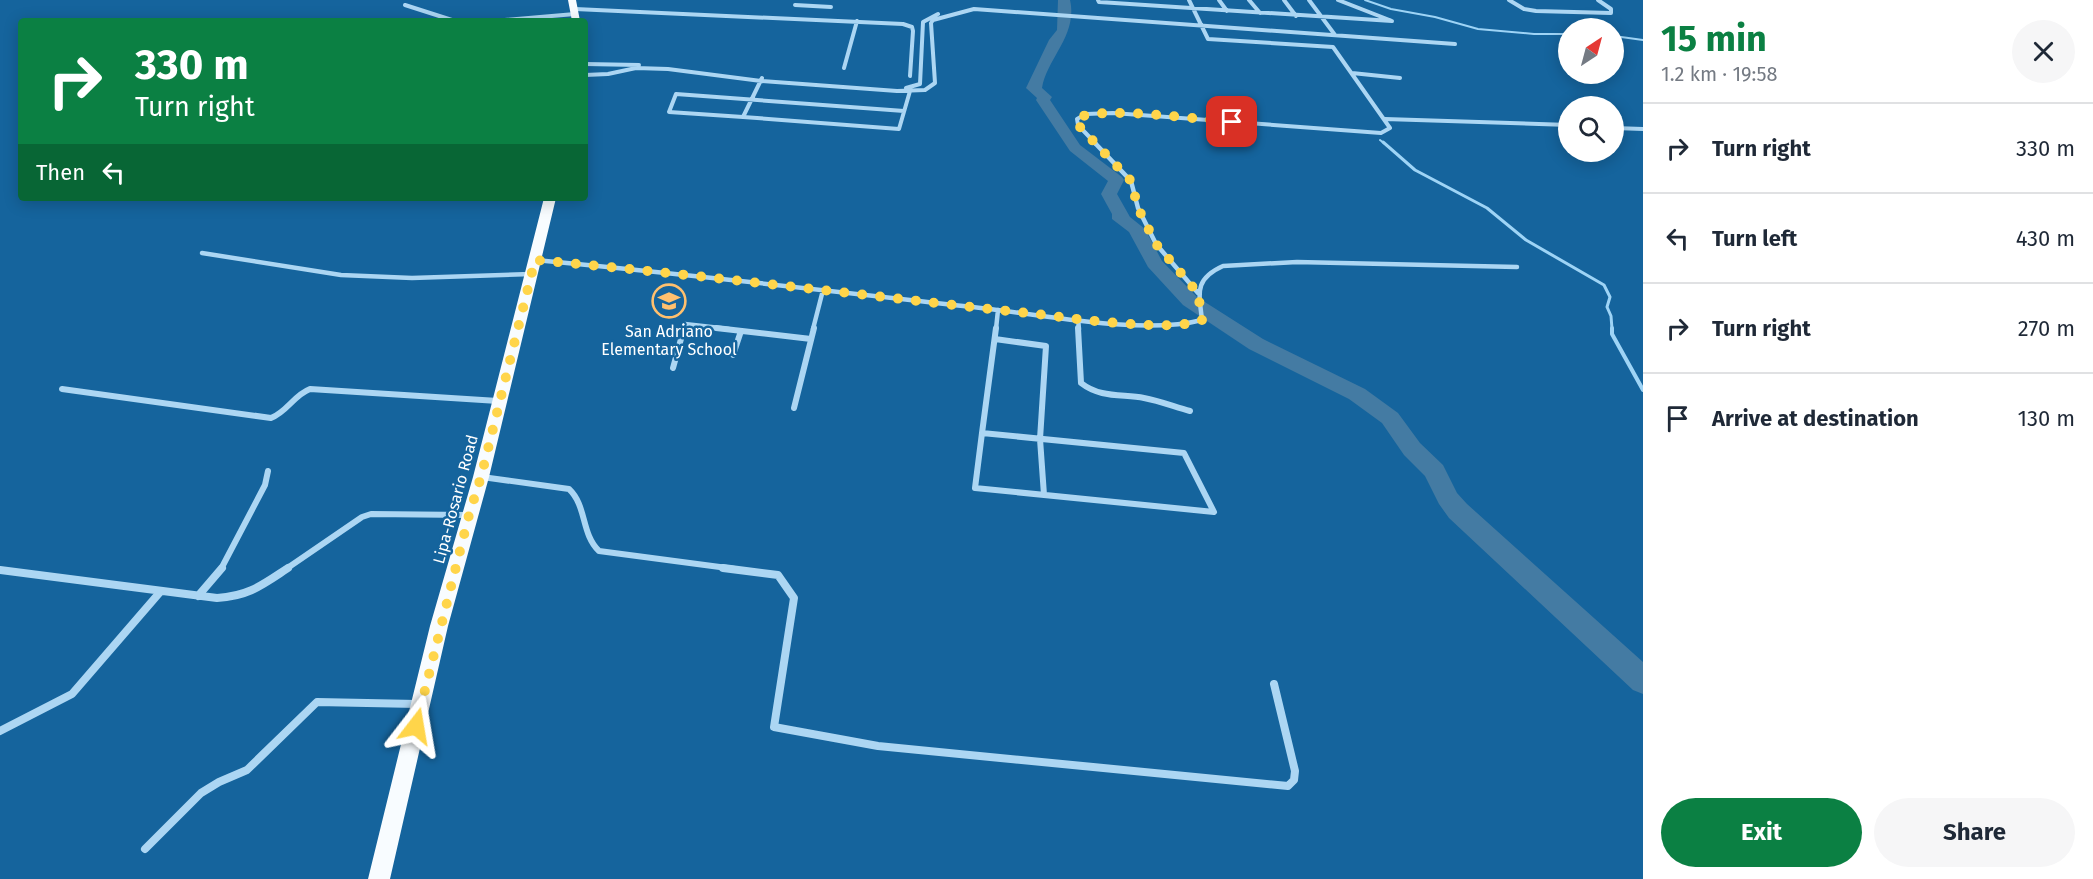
<!DOCTYPE html>
<html lang="en">
<head>
<meta charset="utf-8">
<style>
	body { margin:0; font-family:"Fira Sans",sans-serif; background:#f6f6f7; color:#1f2937; height:100vh; display:flex; flex-direction:column; font-size:22px; white-space:nowrap }
	* { box-sizing:border-box; margin:0 }
	p { font-size:20px; color:#747a83 }
	.icon { flex:none; width:33px; height:33px; fill:none; stroke:currentColor; stroke-width:2; stroke-linecap:round; stroke-linejoin:round }
	.map { position:relative; flex:1; overflow:hidden }
	.sheet { display:flex; flex-direction:column; background:#fff; width:450px }
	.sheet>* { flex:none }
	.guide { position:absolute; left:18px; top:18px; width:570px; height:183px; border-radius:6px; box-shadow:0 3px 15px #0003; background:#0b8043; color:#fff; overflow:hidden }
	.needle { width:39px; rotate:36deg }
	.fabs { position:absolute; left:1558px; top:18px; display:grid; gap:12px }
	.fabs a { display:grid; place-items:center; width:66px; height:66px; border-radius:50%; background:#fff; box-shadow:0 3px 15px #0003; font-size:30px }
	.pin { position:absolute; display:grid; place-items:center; width:51px; height:51px; color:#fff; margin:-26px; border-radius:12px; box-shadow:0 3px 9px #0006 }
	.me { position:absolute; width:66px; margin:-33px; rotate:14deg; stroke-linejoin:round; filter:drop-shadow(0 0 4px #0008) }
	.turn { display:flex; align-items:center; gap:21px; height:126px; padding:0 18px; font-size:27px }
	.turn .icon { width:78px; height:78px; stroke-width:2.5 }
	.turn b { display:block; font-size:42px; line-height:51px }
	.then { display:flex; align-items:center; height:57px; padding:0 18px; background:#0003; gap:12px; font-size:22px }
	.round { display:grid; place-items:center; flex:none; width:63px; height:63px; border-radius:32px; background:#f6f6f7 }
	.head { display:flex; align-items:center; justify-content:space-between; height:102px; padding:0 18px }
	h1 { font-size:36px; font-weight:700; line-height:45px; color:#0b8043 }
	.cta { display:flex; gap:12px; margin-top:auto; padding:12px 18px }
	.cta a { flex:1; height:69px; border-radius:36px; background:#0b8043; color:#fff; font-size:24px; font-weight:700; line-height:69px; text-align:center }
	.cta a+a { background:#f6f6f7; color:#1f2937 }
	ul { padding:0; list-style:none }
	li { display:flex; align-items:center; gap:18px; height:90px; padding:0 18px; border-top:2px solid #e0e1e3 }
	li div { flex:1 }
	li b { display:block; font-size:22px }
	li em { font-style:normal }
	main { display:flex; flex:1; min-height:0 }
	.map>svg:first-child { display:block }
</style>
</head>
<body>
<main>
<div class="map">
<svg width="1643" height="879" viewBox="0 0 1643 879">
	<rect width="100%" height="100%" fill="#15649d"/>
	<g fill="none" stroke-linecap="round" stroke-linejoin="round">
		<path stroke="#9ed4f6" stroke-width="2" d="M1365,0L1391,9L1435,17L1478,29L1534,34H1569
			M1614,36L1643,40
			M1380,140L1385,144"/>
		<path stroke="#9ed4f6" stroke-width="3" d="M1383,142L1415,170L1487,208L1526,240L1604,285L1610,297L1607,307L1611,316L1612,329"/>
		<path stroke="#9ed4f6" stroke-width="4" d="M1612,328V334L1643,390"/>
		<path fill="#447ba3" fill-rule="evenodd" d="M1058,0H1070C1078,35 1047,58 1042,88L1052,97L1050,100L1080,145L1122,177L1124,180L1117,194L1130,217L1145,229L1162,261L1197,297L1263,339L1365,389L1398,413L1420,443L1443,465L1457,493L1467,504L1643,662V694L1633,690L1449,518L1439,504L1425,476L1404,455L1382,423L1349,399L1249,349L1183,305L1148,267L1129,232L1112,219V214L1101,194L1108,181L1070,151L1036,100L1037,98L1026,88L1049,40L1057,30Z"/>
		<path stroke="#acd6f3" stroke-width="4" d="M1098,0L1099,2L1392,21L1338,0
			M1219,0L1227,11
			M1249,0L1260,13
			M1284,0L1296,16
			M1309,0L1335,35
			M1509,0L1524,9L1536,11L1611,13V9L1598,0
			M405,5L455,21
			M795,5L831,7
			M575,9L903,24L912,27L913,31L910,76
			M494,21L575,14
			M585,64L639,65
			M844,68L857,21
			M1352,73L1400,78
			M585,75L608,74L636,68L668,69L761,81L897,91L925,90L935,83L931,23L933,20L974,9L1455,44
			M762,78L743,117L899,129L910,91
			M906,88L920,84L923,22L938,14
			M743,117L669,112L676,94L904,111
			M1385,119L1569,125
			M1614,128L1643,129
			M1096,144L1078,125L1077,119L1086,114L1113,113L1381,133L1390,128L1333,47L1208,39L1189,0"/>
		<path stroke="#acd6f3" stroke-width="4.5" d="M1094,142L1131,181L1138,208L1156,244L1198,293
			M202,253L341,275L412,278L531,274
			M535,260C687,274 839,292 990,309C1050,316 1145,335 1202,320C1199,293 1194,279 1223,266L1297,262L1517,267
			M1078,318L1079,329
			M684,329L685,324L729,329
			M813,329L823,290
			M996,329L998,310"/>
		<path stroke="#acd6f3" stroke-width="6" d="M716,328L811,339
			M1078,328L1081,383C1100,398 1122,394 1144,398C1160,401 1175,407 1190,411
			M995,339L1046,346L1040,439L1044,495
			M733,355L741,331
			M673,368L684,328
			M62,389L271,418C287,412 294,395 310,389L498,401
			M794,408L814,328
			M982,433L1184,453L1214,512L975,488Z
			M982,433L996,328
			M482,477L569,489C587,506 581,534 599,551L735,569
			M221,569L265,485L268,471
			M286,569L362,517L371,514L468,515"/>
		<path stroke="#acd6f3" stroke-width="8" d="M723,568L778,575L794,598L774,727L878,746L1288,786L1294,780L1295,771L1274,684
			M0,570L217,598C249,596 262,585 288,568
			M198,596L222,568
			M0,731L72,694L161,591
			M145,849L201,793L219,782L247,770L317,702L417,704"/>
		<path fill="#f8fcff" fill-rule="evenodd" d="M568,0H576L580,21H572Z
			M544,198H556L489,477L448,626L390,879H368L430,626L473,477Z"/>
	</g>
	<g fill="none" stroke-linecap="round" stroke-linejoin="round">
		<path stroke="#ffd54a" stroke-width="10" stroke-dasharray="0 18" d="M416,726L469,515L481,477L535,260C702,275 869,296 1036,314C1071,318 1174,333 1202,320L1198,293L1156,244L1138,208L1131,181L1078,125L1077,118C1103,106 1198,119 1232,122"/>
	</g>
	<defs>
		<symbol id="school-ring" viewBox="-11 -11 22 22"><circle r="9.5" fill="#15649d" stroke="#ffc06e" stroke-width="1.5"/><path d="M0-5L7-2L0 1L-7-2ZM-4 1L0 2.5L4 1V4Q0 6-4 4Z" fill="#ffc06e"/></symbol>
	</defs>
	<g fill-rule="evenodd">
		<use href="#school-ring" x="650" y="282" width="38" height="38"/>
	</g>
	<g text-anchor="middle" stroke-width="5" stroke-linejoin="round" paint-order="stroke">
		<g font-size="16" fill="#fff" stroke="#15649d">
			<text x="669" y="337">San Adriano<tspan x="669" dy="18">Elementary School</tspan></text>
		</g>
		<g font-size="16" fill="#fff" stroke="#15649d">
			<text transform="translate(455 499) rotate(-75)" y="6">Lipa-Rosario Road</text>
		</g>
	</g>
</svg>
<div class="fabs">
<a><svg class="needle" viewBox="-14 -14 28 28"><path d="M0-13l5 13h-10z" fill="#e53935"/><path d="M0 13l5-13h-10z" fill="#747a83"/></svg></a>
<a><svg class="icon" aria-label="search" viewBox="0 0 24 24"><circle cx="10" cy="10" r="6"/><path d="M15 15l6 6"/></svg></a>
</div>
<div class="pin" style="left:1232px;top:122px;background:#d93025"><svg class="icon" aria-label="arrive" viewBox="0 0 24 24"><path d="M6 21V4h12l-3 4 3 4H6"/></svg></div>
<svg class="me" style="left:416px;top:726px" viewBox="-20 -20 40 40"><path d="M0-17L14 15 0 8-14 15z" fill="#ffd54a" stroke="#fff" stroke-width="4"/></svg>
<div class="guide">
<div class="turn"><svg class="icon" aria-label="right" viewBox="0 0 24 24"><path d="M7 20v-9h11M14 6l5 5-5 5"/></svg><div><b>330 m</b>Turn right</div></div>
<div class="then">Then<svg class="icon" aria-label="left" viewBox="0 0 24 24"><path d="M17 20v-9H6M10 6l-5 5 5 5"/></svg></div>
</div>
</div>
<section class="sheet">
<div class="head"><div><h1>15 min</h1><p>1.2 km · 19:58</p></div><a class="round"><svg class="icon" aria-label="close" viewBox="0 0 24 24"><path d="M6 6l12 12M18 6L6 18"/></svg></a></div>
<ul>
<li><svg class="icon" aria-label="right" viewBox="0 0 24 24"><path d="M7 20v-9h11M14 6l5 5-5 5"/></svg><div><b>Turn right</b></div><em>330 m</em></li>
<li><svg class="icon" aria-label="left" viewBox="0 0 24 24"><path d="M17 20v-9H6M10 6l-5 5 5 5"/></svg><div><b>Turn left</b></div><em>430 m</em></li>
<li><svg class="icon" aria-label="right" viewBox="0 0 24 24"><path d="M7 20v-9h11M14 6l5 5-5 5"/></svg><div><b>Turn right</b></div><em>270 m</em></li>
<li><svg class="icon" aria-label="arrive" viewBox="0 0 24 24"><path d="M6 21V4h12l-3 4 3 4H6"/></svg><div><b>Arrive at destination</b></div><em>130 m</em></li>
</ul>
<div class="cta"><a>Exit</a><a>Share</a></div>
</section>
</main>
</body>
</html>
